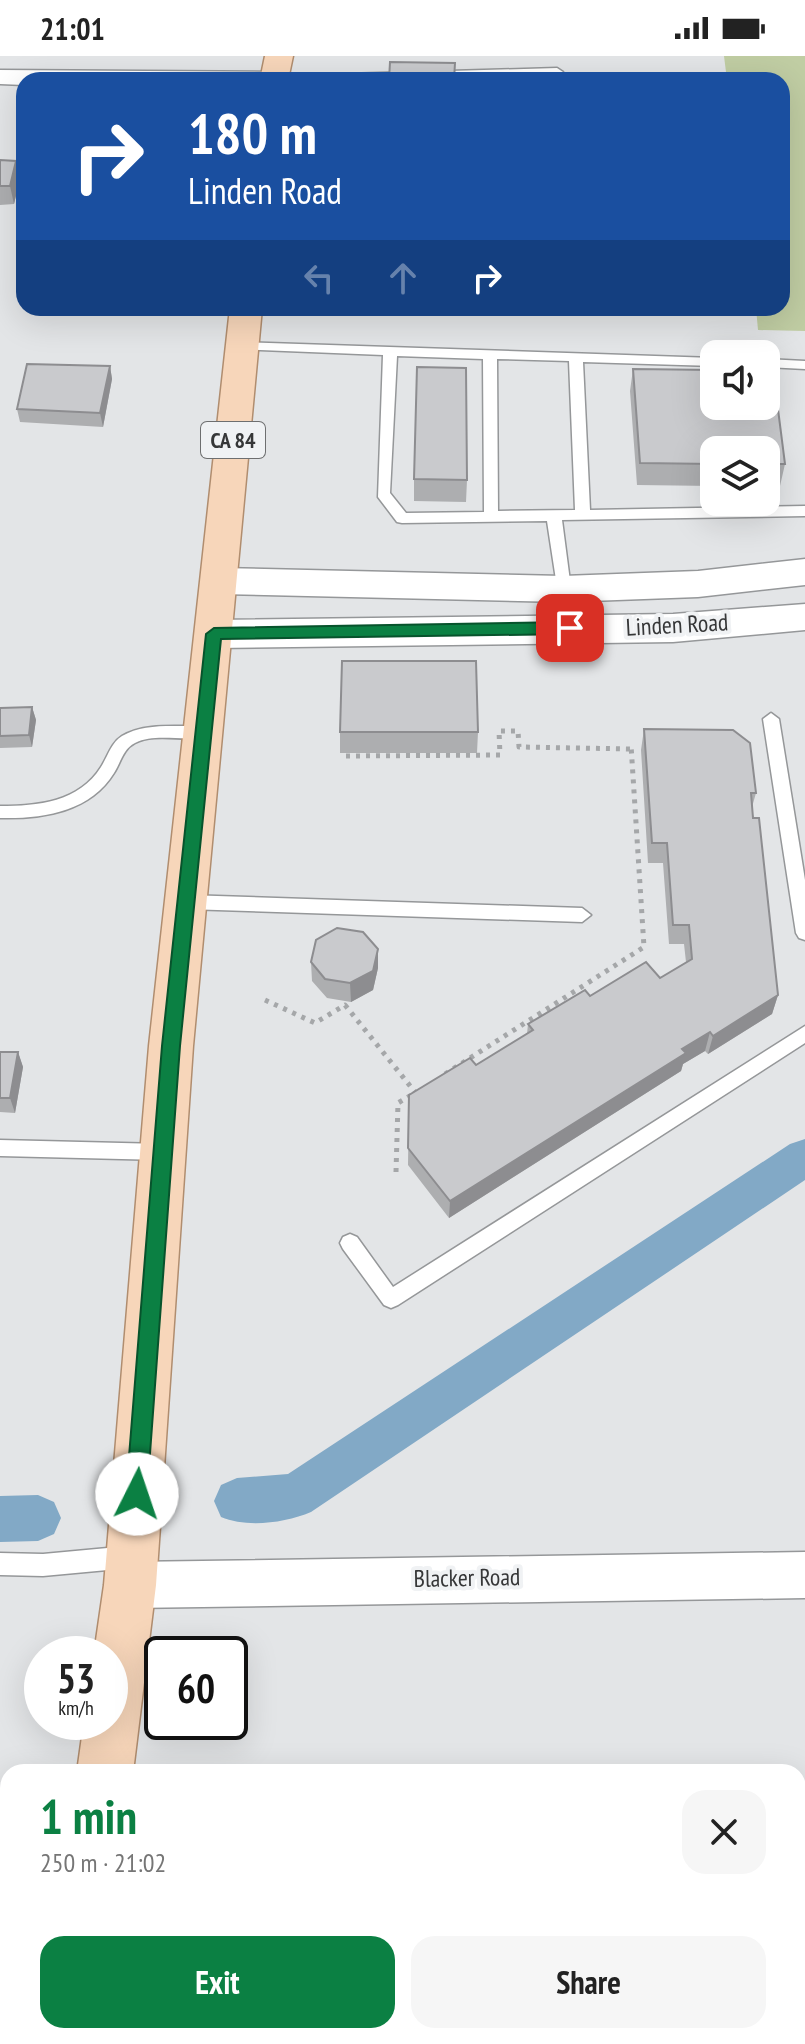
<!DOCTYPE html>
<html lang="en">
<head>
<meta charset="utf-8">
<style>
	body { margin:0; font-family:"PT Sans Narrow",sans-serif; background:#f6f6f6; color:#222; height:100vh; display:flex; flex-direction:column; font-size:30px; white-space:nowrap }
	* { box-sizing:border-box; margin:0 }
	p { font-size:26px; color:#767676 }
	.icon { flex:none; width:44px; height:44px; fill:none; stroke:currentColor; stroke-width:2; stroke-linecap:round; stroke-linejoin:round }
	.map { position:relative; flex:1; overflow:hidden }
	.details { position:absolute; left:0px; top:1708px; width:806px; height:280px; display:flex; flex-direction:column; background:#fff; border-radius:24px 24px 0 0; box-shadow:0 8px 32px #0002 }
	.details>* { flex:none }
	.hud { position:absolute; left:16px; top:16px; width:774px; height:244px; border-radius:24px; box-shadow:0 8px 32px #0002; background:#1a4fa0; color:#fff; overflow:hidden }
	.controls { position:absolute; left:700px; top:284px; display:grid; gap:16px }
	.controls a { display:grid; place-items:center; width:80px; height:80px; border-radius:16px; background:#fff; box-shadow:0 8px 32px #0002; font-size:40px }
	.speed { position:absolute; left:24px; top:1580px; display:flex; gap:16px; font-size:40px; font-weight:700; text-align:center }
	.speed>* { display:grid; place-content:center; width:104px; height:104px; border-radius:50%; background:#fff; box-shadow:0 8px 32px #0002; line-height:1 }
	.speed small { font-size:20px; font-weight:400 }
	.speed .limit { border:4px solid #111; border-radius:12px; background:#fff; color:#111 }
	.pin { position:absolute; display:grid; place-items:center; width:68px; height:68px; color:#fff; margin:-34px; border-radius:16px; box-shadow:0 4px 12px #0006 }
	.me { position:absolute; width:88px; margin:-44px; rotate:4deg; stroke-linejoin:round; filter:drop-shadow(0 0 6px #0008) }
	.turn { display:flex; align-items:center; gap:28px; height:168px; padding:0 40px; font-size:36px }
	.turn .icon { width:104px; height:104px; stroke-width:2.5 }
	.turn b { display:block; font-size:56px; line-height:68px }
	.lanes { display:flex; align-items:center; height:76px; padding:0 40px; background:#0003; justify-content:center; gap:40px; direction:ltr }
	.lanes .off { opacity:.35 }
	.round { display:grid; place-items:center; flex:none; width:84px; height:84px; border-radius:24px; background:#f6f6f6 }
	.summary { display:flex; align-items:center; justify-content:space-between; height:136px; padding:0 40px }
	h1 { font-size:48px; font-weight:600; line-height:60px; color:#0b8043 }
	.primary-button { display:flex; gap:16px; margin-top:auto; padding:16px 40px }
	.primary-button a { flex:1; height:92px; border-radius:24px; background:#0b8043; color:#fff; font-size:32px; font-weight:600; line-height:92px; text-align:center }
	.primary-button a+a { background:#f6f6f6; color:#222 }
	.status { display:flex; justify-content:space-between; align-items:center; height:56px; padding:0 40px; background:#fff; direction:ltr }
	.status svg { height:22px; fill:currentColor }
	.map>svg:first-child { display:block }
</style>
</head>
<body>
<div class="status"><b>21:01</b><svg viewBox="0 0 49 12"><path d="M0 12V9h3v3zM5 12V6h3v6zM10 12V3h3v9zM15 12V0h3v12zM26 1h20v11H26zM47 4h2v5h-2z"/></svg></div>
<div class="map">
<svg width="805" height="1988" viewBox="0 0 805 1988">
	<rect width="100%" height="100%" fill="#e3e5e7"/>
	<path fill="#c0cda3" d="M724,0H805V275L758,274L756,252H782V24H727Z"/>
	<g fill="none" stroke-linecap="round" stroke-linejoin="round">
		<path fill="#82a9c6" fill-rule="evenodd" d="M805,1083V1124L311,1456C285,1467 247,1472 221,1461L214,1445L221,1429L237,1422L288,1418L790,1088Z
			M38,1439L54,1446L61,1462L54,1478L38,1485L0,1486V1440Z"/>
		<defs>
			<path id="lane" d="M557,12L563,16L564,24H552V20L268,24L274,20Z
				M24,81V99L18,95V85Z
				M242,286L714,302V310L583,306L590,454L805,450V460L562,464L571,533L563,538L558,537L547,465L402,467L397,466L378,441L383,299L237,293V287ZM397,300L483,303L484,456L406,457L390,437ZM497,303L569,305L575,454L498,455Z
				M766,303L805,305V313L766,311Z
				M771,657L779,663L805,824V884L799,882L796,877L763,663Z
				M203,670L209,672L211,676L209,680C186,687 157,676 135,687C123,693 121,706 114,717C90,756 43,763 0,762V750C38,750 79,746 101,711C108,700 111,687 122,680C145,666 178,671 203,670Z
				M186,839L582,852L591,859L582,866L186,853L177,846Z
				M805,970V987L398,1249L391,1252L384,1249L343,1193L340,1187L343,1181L350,1178L357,1181L393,1231Z
				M0,1084L162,1088L169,1090L171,1096L169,1102L162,1104L0,1100Z
				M129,1490L137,1494L140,1501L137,1508L129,1512L43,1520L0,1519V1497L43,1498Z"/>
			<path id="street" d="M0,14L274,16L283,19L287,24H24V29L0,28Z
				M805,1496V1542L130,1552L114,1545L107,1529L114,1513L130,1506Z"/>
			<path id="secondary" d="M805,503V529L698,541L563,546L219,538L206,534L201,525L206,516L219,512L563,520L698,515Z
				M805,548V574L673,586L214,592L201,588L195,578L201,568L214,564L673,558Z"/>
			<path id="primary" d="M265,0H293L288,24H260Z
				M230,252H262L193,990L156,1529L133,1716H77L84,1666H110V1598H94L104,1529L149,990Z
				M40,1980H100L99,1988H39Z"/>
		</defs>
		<use href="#lane" stroke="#959799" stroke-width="3"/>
		<use href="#street" stroke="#959799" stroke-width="3"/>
		<use href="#secondary" stroke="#959799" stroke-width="3"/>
		<use href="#primary" stroke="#b08d6f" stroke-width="3"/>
		<path stroke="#a5a7a9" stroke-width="5" stroke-dasharray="4 6" stroke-linecap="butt" d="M346,700L500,699L499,675H518L519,691L631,693
			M265,944L315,967L345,949L415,1036
			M445,1018L644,891L631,689
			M396,1116L398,1047L413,1038"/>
		<use href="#lane" fill="#fff" fill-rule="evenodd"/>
		<use href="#street" fill="#fff" fill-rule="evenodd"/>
		<use href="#secondary" fill="#fff" fill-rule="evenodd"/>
		<use href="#primary" fill="#f7d6ba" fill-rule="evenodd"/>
	</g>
	<path fill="#adaeb0" d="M0,104L16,105L20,123L14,148L0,149Z
		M441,252H500V257H441Z
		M110,310L112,323L103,371L20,366L17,353Z
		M633,313L714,314V350H766V314H773L785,408L780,430H766V394H714V430L637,429L630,335Z
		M414,423L467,424L466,446L414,445Z
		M32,651L36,664L32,691L0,692V652Z
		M644,673L756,737L752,751L778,939L772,958L708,998L705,995L683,1008L681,1015L449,1162L408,1109L409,1039L476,1009L527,978L528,968L590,940L660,922L686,906L684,888H669L663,807H648L641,694Z
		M340,676H478L477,697H340Z
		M311,906L378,912L373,934L351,946L327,942L312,925Z
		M0,996H18L23,1011L15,1057L0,1056Z"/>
	<path fill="#8d8d90" d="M16,105L20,123L14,148L10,130Z
		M110,310L112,323L103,371L100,357Z
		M32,651L36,664L32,691L29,679Z
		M378,893V912L373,934L351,946L350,927Z
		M778,939L772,958L708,998L713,980Z
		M710,976L705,995L683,1008L681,1015L449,1162L450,1145L682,993Z
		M18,996L23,1011L15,1057L10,1042Z"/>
	<path fill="#c9cacd" stroke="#8d8d90" stroke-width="2" d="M390,6L455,7L454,24H389Z
		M567,21H639L640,24H568Z
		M0,104L16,105L10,130H0Z
		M27,308L110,310L100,357L17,353Z
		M417,311L466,312L467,424L414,423Z
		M633,313L714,314V350H766V314H773L785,408H766V394H714V408L640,407Z
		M342,605H476L478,676H340Z
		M32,651L29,679L0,680V652Z
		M644,673L733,674L750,687L756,737H751L753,762H759L778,939L713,980L710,976L682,993L686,997L450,1145L408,1092L409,1039L470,1002L476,1009L533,974L528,968L585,934L590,940L646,906L660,922L692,903L689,869H673L667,787H652Z
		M337,872L363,876L378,893L373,915L350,927L325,923L311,906L316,884Z
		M0,996H18L10,1042H0Z"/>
	<path fill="#0b8043" stroke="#07532c" stroke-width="2" d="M570,566L578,572L570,578L221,583L180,990L147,1438L144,1446L137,1449L129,1446L126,1438L162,990L206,578L214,572Z"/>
	<g text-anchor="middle" stroke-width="8" stroke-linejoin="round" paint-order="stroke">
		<rect fill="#f0f2f4" stroke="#6e6f70" stroke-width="2" x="201" y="366" width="64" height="36" rx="6"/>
		<g font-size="22" font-weight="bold" fill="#363738">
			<text x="233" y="392">CA 84</text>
		</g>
		<g font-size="24" fill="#363738" stroke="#f0f2f4">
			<text transform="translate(677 569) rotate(-3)" y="8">Linden Road</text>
			<text transform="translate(467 1522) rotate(-1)" y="8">Blacker Road</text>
		</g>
	</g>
</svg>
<div class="controls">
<a><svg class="icon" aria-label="sound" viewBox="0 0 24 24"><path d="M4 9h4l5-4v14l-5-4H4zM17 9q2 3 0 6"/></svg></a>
<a><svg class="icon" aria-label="layers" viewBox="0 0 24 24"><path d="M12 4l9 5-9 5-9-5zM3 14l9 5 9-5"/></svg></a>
</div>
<div class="speed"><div>53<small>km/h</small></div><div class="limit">60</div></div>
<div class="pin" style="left:570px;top:572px;background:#d93025"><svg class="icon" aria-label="arrive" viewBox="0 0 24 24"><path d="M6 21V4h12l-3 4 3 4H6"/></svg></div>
<svg class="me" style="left:137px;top:1438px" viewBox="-20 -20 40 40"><circle r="19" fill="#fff"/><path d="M0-13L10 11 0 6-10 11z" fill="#0b8043"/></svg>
<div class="hud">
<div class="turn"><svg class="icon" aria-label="right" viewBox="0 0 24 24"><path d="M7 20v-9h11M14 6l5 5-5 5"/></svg><div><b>180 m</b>Linden Road</div></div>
<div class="lanes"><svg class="icon off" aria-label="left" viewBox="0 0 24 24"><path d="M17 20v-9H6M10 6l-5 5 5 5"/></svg><svg class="icon off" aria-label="ahead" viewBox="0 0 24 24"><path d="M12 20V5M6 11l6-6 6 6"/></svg><svg class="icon" aria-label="right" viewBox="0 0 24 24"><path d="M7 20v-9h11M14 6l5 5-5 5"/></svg></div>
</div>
<section class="details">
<div class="summary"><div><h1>1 min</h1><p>250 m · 21:02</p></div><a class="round"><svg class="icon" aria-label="close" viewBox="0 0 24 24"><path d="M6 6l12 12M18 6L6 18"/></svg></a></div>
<div class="primary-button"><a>Exit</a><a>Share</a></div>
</section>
</div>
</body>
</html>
